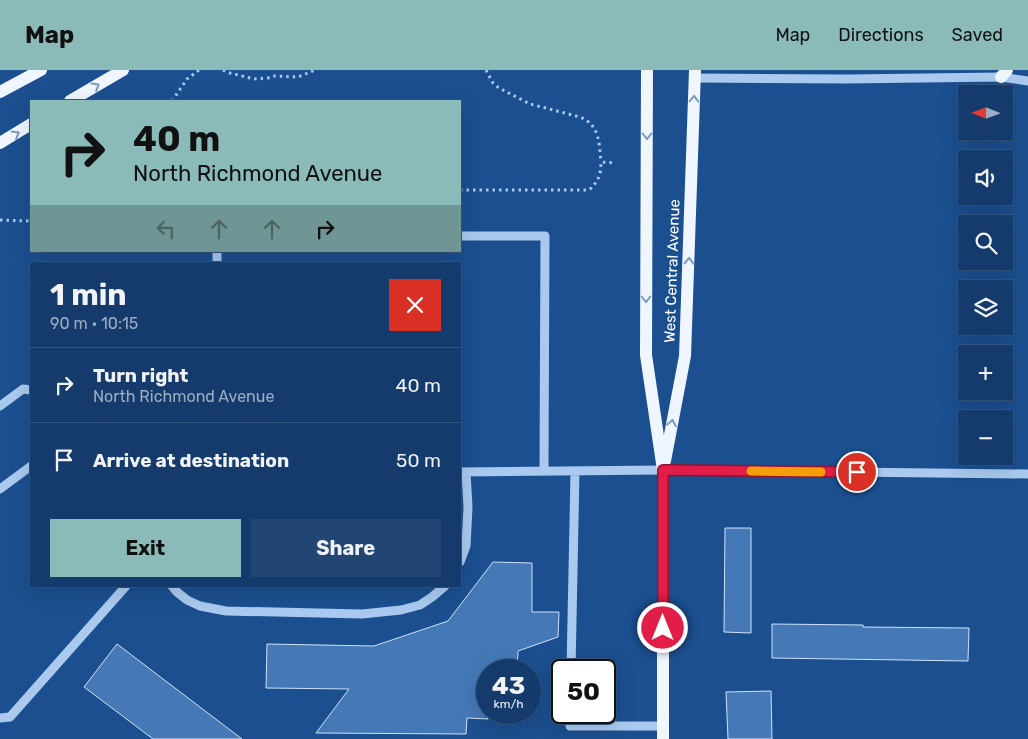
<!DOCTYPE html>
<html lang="en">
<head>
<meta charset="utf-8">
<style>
	body { margin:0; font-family:Rubik,sans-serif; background:#214673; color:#f1f3f6; height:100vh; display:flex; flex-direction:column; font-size:19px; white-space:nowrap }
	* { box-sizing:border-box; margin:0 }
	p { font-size:16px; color:#9dadc1 }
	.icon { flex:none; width:28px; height:28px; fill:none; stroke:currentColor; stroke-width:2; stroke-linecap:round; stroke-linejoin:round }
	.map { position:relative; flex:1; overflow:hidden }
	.panel { position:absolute; left:30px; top:192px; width:431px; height:325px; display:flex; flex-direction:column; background:#143b6b; border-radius:0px; box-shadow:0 5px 20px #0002,0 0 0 1px #33557e }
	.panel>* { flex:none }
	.top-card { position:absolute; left:30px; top:30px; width:431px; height:152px; border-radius:0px; box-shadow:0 5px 20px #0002,0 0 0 1px #33557e; background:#8bbbb9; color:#111; overflow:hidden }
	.needle { width:32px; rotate:271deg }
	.fabs { position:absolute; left:958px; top:15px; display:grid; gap:10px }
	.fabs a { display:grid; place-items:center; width:55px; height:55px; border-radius:0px; background:#143b6b; box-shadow:0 5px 20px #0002,0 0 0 1px #33557e; font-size:25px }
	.speed { position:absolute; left:476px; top:589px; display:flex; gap:10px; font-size:25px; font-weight:700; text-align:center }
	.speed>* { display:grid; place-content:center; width:65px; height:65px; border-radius:50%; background:#143b6b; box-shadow:0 5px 20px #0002,0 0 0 1px #33557e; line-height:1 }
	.speed small { font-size:12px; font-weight:400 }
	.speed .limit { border:2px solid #111; border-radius:8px; background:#fff; color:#111 }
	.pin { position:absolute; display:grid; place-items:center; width:42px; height:42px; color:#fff; margin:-21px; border:2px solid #fff; border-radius:50%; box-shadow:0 1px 5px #0007 }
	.me { position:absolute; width:55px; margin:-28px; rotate:0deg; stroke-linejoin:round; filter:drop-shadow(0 0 4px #0008) }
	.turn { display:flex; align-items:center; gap:18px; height:105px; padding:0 20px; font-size:22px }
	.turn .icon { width:65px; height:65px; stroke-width:2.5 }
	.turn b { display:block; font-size:35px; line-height:42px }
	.lanes { display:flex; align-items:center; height:48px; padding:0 20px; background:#0003; justify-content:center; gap:25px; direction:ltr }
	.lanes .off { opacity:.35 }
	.round { display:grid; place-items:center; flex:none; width:52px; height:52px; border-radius:0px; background:#214673 }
	.head { display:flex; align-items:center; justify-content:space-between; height:85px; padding:0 20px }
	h1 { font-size:30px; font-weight:700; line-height:38px }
	.button { display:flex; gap:10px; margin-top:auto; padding:10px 20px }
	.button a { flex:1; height:58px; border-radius:0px; background:#8bbbb9; color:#111; font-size:20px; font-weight:700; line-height:58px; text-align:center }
	.button a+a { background:#214673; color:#f1f3f6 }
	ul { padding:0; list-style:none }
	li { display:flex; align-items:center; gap:15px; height:75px; padding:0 20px; border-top:1px solid #33557e }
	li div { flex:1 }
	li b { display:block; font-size:19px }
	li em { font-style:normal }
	header { display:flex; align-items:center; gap:30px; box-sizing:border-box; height:70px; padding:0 25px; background:#8bbbb9; color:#111 }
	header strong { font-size:24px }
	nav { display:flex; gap:28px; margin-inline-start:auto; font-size:18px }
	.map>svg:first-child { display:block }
</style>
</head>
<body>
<header>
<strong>Map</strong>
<nav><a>Map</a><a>Directions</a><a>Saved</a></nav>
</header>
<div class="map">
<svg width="1028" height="669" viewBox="0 0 1028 669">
	<rect width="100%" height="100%" fill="#1b4f8f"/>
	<path fill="#4478b7" stroke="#cfe3fa" d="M725,458H751V563L724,562Z
		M493,492L532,493V542H559L558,567L518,581L517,600H488V649L467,648L466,664L316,663L349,619L266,618L267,574L374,576L448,551Z
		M772,554L863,555V557L969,558L968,591L772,588Z
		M117,574L242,669H153L84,617Z
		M771,621L772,669H728L726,622Z"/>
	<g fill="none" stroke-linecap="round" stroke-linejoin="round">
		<path stroke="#a9c9ee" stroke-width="3" stroke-dasharray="2.5 4" stroke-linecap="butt" d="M223,0L230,3L254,9L268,8L273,6L298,7L315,0
			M486,0L493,13L499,18L530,34L580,47C600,55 599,73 601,92
			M172,31L187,9L199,0
			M460,120H589C598,112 601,105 601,92L615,93
			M0,150L31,151"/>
		<path stroke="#a9c9ee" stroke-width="9" d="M695,8L847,9L1001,7L1028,11
			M460,166H545L544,401
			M217,194V181
			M0,336L23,319L31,320
			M460,402L663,400L1028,404
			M0,419L31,396
			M460,492L466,476L468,437L466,402
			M172,516L177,522L187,530L200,536L226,541L362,544L401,540L420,535L432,527L445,516
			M571,600L575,401
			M570,642V656H663
			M0,648L10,647L126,516"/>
		<path stroke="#f0f6ff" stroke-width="12" d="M647,0L646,285L663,400V669
			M1001,7L1007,0
			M0,22L41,0
			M70,31L123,0
			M0,73L31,54
			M665,391L685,286L695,0"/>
	</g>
	<defs><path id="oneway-chevron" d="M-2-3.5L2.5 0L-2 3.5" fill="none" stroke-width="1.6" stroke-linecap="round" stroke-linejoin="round" transform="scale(1.25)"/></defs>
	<g stroke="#7b9ac1">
		<use href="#oneway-chevron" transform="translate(96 16) rotate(-31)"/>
		<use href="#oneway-chevron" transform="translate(694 29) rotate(-88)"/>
		<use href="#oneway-chevron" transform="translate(16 64) rotate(-31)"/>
		<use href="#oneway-chevron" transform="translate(647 66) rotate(90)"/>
		<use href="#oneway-chevron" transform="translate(689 191) rotate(-88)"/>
		<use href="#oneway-chevron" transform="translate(646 229) rotate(90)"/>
		<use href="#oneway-chevron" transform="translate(672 353) rotate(-79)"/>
	</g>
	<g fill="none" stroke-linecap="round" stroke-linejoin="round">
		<defs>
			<path id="route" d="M663,558V400L857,402"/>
		</defs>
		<use href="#route" stroke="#92132f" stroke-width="12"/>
		<use href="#route" stroke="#e11d48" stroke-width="9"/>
		<path stroke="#f59e0b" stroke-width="9" d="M751,401L821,402"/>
	</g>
	<g text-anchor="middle" stroke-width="4" stroke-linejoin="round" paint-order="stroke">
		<g font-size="15" fill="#fff" stroke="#1b4f8f">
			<text transform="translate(672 201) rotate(-88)" y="5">West Central Avenue</text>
		</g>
	</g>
</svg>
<div class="fabs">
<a><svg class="needle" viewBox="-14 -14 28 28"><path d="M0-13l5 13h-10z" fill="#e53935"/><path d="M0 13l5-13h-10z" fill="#9dadc1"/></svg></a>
<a><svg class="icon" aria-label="sound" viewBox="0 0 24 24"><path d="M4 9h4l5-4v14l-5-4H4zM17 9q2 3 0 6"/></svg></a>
<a><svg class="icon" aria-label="search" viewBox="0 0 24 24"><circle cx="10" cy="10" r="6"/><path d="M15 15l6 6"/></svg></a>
<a><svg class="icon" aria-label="layers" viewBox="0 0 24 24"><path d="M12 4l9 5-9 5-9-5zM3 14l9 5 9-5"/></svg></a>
<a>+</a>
<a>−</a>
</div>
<div class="speed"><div>43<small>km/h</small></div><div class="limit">50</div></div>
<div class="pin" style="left:857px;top:402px;background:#d93025"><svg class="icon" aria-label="arrive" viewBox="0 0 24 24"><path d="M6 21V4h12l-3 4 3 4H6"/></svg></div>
<svg class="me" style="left:663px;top:558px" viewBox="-20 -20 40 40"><circle r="17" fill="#e11d48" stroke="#fff" stroke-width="3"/><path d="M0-11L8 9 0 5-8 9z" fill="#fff"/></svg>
<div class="top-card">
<div class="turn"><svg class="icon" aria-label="right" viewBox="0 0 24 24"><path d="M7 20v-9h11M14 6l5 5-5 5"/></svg><div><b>40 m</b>North Richmond Avenue</div></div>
<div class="lanes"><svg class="icon off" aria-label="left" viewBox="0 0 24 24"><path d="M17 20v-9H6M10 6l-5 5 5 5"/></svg><svg class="icon off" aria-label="ahead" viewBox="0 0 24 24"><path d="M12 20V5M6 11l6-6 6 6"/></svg><svg class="icon off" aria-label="ahead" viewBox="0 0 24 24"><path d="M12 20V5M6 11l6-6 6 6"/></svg><svg class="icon" aria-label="right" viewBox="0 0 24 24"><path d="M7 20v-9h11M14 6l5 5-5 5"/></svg></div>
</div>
<section class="panel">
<div class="head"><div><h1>1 min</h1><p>90 m · 10:15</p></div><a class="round" style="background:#d93025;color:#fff"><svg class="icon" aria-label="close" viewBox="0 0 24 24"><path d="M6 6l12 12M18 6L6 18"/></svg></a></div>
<ul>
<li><svg class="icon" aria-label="right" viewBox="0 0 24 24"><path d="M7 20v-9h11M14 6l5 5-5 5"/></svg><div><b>Turn right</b><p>North Richmond Avenue</p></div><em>40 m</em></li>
<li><svg class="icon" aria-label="arrive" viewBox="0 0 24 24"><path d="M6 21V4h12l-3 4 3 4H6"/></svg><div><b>Arrive at destination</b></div><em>50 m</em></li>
</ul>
<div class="button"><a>Exit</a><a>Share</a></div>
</section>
</div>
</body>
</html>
